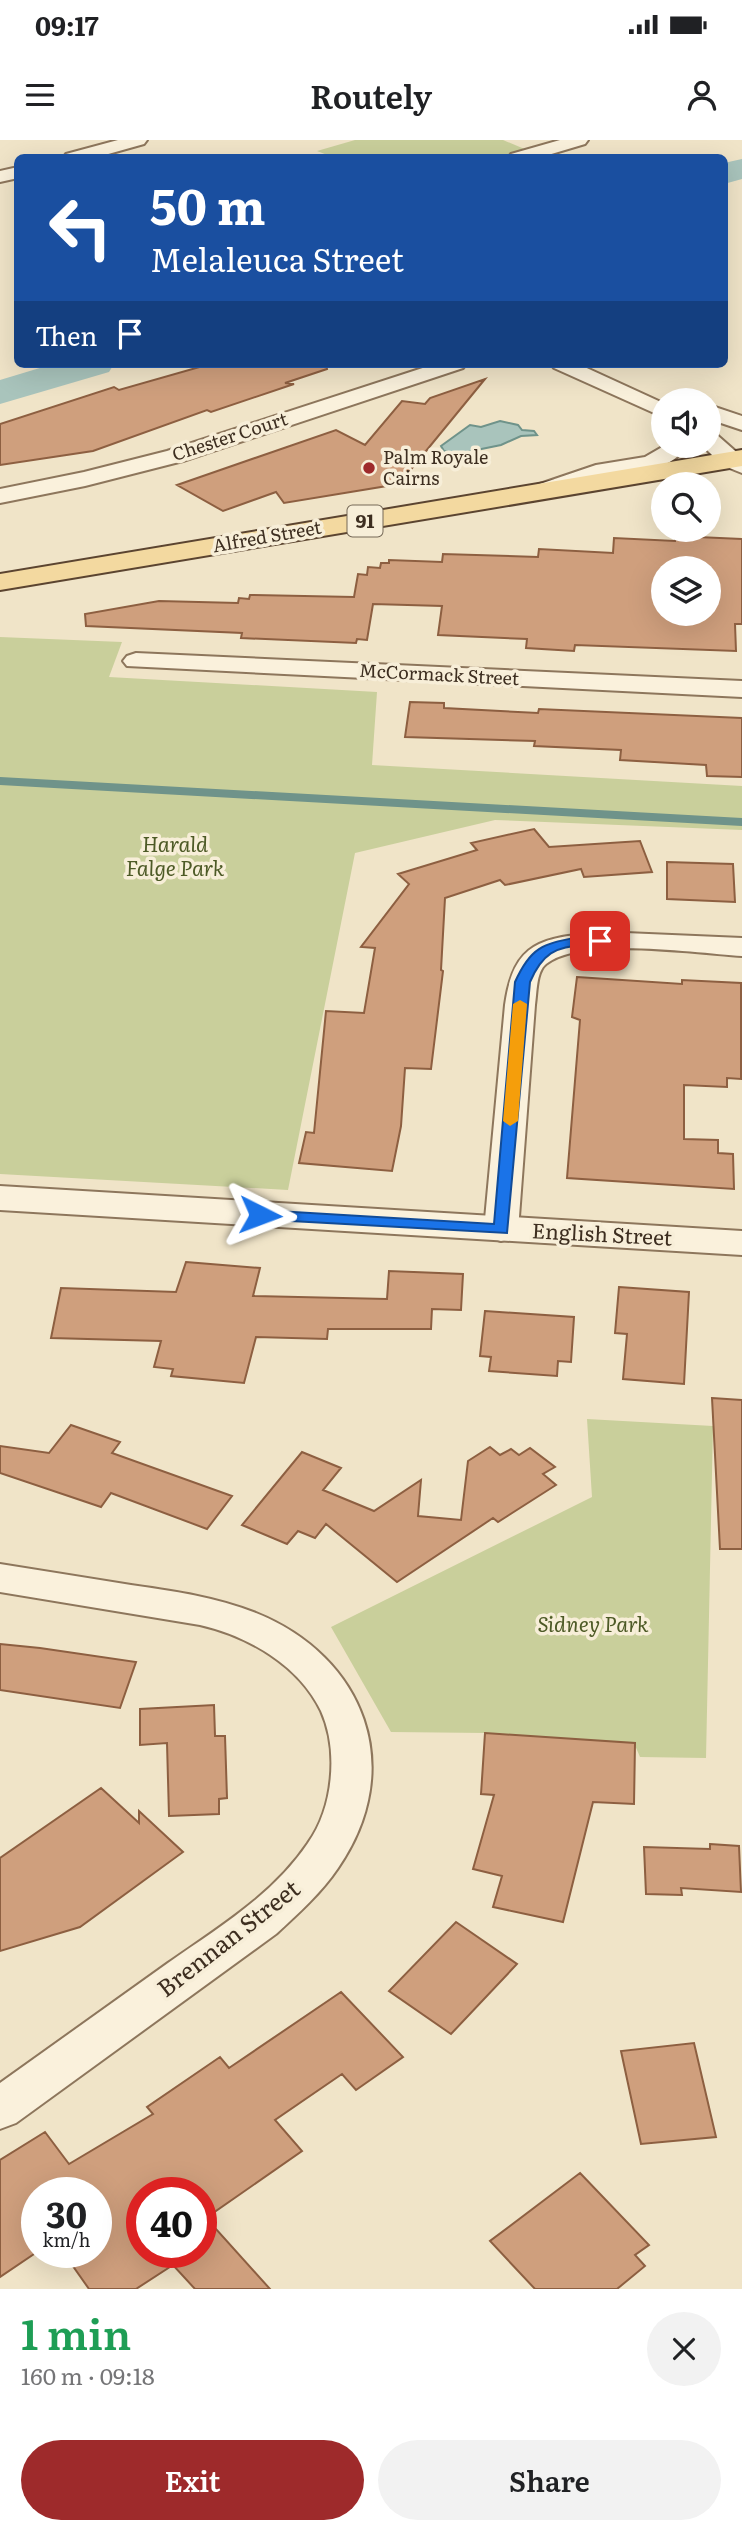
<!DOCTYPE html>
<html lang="en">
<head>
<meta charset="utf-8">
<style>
	body { margin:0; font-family:Literata,serif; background:#f2f2f2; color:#202124; height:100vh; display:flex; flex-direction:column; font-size:26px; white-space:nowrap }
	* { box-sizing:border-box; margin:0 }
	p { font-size:23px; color:#757577 }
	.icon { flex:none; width:38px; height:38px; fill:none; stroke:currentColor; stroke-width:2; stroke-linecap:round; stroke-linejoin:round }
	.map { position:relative; height:2149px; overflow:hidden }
	.sheet { display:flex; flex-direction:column; background:#fff; flex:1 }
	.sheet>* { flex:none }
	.top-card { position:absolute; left:14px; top:14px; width:714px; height:214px; border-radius:10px; box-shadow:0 7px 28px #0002; background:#1a4fa0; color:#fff; overflow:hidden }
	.tools { position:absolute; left:651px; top:248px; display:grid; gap:14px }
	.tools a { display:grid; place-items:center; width:70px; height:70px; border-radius:50%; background:#fff; box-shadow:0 7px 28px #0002; font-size:35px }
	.speed { position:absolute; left:21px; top:2037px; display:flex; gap:14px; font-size:35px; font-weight:700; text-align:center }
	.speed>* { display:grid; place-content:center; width:91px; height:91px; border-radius:50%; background:#fff; box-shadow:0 7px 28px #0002; line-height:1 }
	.speed small { font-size:18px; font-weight:400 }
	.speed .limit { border:10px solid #d22; background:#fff; color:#111 }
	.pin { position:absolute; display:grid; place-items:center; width:60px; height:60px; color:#fff; margin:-30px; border-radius:14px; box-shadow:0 4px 10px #0006 }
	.me { position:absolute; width:77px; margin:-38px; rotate:93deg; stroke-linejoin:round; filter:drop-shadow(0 0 5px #0008) }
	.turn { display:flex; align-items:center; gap:24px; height:147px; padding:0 21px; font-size:32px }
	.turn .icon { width:91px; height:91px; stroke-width:2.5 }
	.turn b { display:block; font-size:49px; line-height:60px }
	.then { display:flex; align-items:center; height:66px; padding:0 21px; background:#0003; gap:14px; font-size:26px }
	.round { display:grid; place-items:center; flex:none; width:74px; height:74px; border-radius:37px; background:#f2f2f2 }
	.head { display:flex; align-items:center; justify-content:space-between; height:119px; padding:0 21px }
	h1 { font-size:42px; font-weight:600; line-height:52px; color:#1e9e55 }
	.button { display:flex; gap:14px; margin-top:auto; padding:14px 21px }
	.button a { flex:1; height:80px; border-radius:42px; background:#9e2a2b; color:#fff; font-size:28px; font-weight:600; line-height:80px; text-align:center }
	.button a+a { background:#f2f2f2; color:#202124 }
	.status { display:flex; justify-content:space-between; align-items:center; height:49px; padding:0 35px; background:#fff; direction:ltr }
	.status svg { height:19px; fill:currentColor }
	header { display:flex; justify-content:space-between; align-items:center; height:91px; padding:0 21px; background:#fff; font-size:32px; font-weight:600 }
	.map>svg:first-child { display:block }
</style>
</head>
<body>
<div class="status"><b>09:17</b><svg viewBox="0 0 49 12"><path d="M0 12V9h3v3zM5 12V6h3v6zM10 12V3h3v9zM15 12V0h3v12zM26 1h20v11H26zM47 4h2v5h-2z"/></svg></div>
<header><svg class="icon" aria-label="menu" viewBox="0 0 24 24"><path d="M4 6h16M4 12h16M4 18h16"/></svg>Routely<svg class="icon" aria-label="person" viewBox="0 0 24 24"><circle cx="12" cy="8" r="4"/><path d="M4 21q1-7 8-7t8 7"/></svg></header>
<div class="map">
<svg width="742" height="2149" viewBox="0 0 742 2149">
	<rect width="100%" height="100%" fill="#f0e4c8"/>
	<path fill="#c9cf9b" d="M355,0H503L534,13L517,18H335L317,11Z
		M0,497L122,502L109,537L377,552L372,625L742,646V690L495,680L355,713L288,1050L0,1034Z
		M587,1279L713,1286L706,1618L640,1617L634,1603L485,1593L391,1592L331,1487L592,1357Z"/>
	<path fill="#a9c4bc" stroke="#6f938a" stroke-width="2" d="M500,281L518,285L522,290L534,291L537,295L521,296L501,305L457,314L444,311L441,306L470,285L481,287Z"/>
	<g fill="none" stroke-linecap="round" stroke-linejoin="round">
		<path stroke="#6f938a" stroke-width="8" d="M0,641L742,682"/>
		<path fill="#a9c4bc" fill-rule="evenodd" d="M742,19V39L724,44V23Z
			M53,224H114L109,232L0,264V240Z"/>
	</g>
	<path fill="#cf9f7d" stroke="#8d5f41" stroke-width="2" fill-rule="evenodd" d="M210,224H326L327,229L285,243L294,244L211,272L207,270L93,311L0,325V284L114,247L119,250Z
		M485,239L399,344L284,363L276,352L223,371L177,345L336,290L365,305L402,261L425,264L430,258Z
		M675,396L742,399V484H735L736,511L575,505L574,511L526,508L527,499L438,495L442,466L373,464L367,500L357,499L356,503L241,498L242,493L86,486L85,474L159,461L238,463L239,458L249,459L250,455L354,457L358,434L367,435L368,427L380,428L381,423H389V420L442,422L443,414L538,417L539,409L613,413L614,398L675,401ZM663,429H709V474H663Z
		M410,562L444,563V568L538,573L539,569L742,578V637L707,636L706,625L620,620L621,610L534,606L535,601L405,597Z
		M534,689L549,707L640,701L652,732L584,737L581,729L505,745L500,740L445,758L441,830L443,831L431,929L405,928L401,986L392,1031L299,1023L306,992L314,993L326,871L364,873L375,808L361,807L409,744L398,734L477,710L471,703Z
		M667,722L733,724L735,762L667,759Z
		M577,837L682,844V840L741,843V939L727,938V947L684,945V999L718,1000V1013L733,1014L734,1049L567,1038L580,880L572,877Z
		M186,1122L260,1128L253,1156L387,1159L389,1131L463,1134L461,1170L432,1169L431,1189H328L327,1199L256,1197L244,1243L171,1236L173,1229L154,1227L161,1201L51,1198L61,1148L176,1152Z
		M619,1147L689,1152L684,1244L623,1239L627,1194L615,1193Z
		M485,1171L574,1177L571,1222L558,1221L557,1236L489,1231L491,1217L480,1216Z
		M712,1258L742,1260V1409H720Z
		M71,1285L120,1302L112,1313L232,1356L207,1389L111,1353L101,1367L0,1333V1306L49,1313Z
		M490,1307L500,1315L511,1309L519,1315L530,1308L555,1327L543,1334L556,1345L498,1382L493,1378L397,1442L326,1384L315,1398L298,1391L287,1404L242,1385L302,1312L341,1328L323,1350L374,1371L421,1340L418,1376L461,1380L468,1321Z
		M0,1504L40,1508L136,1522L120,1568L0,1550Z
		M214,1565L215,1596H225L227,1658L219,1659V1674L169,1676L167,1603L140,1605V1569Z
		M485,1593L635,1603L634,1664L593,1662L563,1782L493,1767L502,1736L473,1729L494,1655L481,1654Z
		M101,1648L139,1683V1671L183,1712L80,1787L0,1811V1718Z
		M710,1704L739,1706L741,1752L681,1748L682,1755L646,1754L644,1707L710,1709Z
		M456,1782L517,1824L451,1894L389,1851Z
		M341,1852L403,1917L356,1950L342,1934L275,1980L302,2011L206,2078L270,2149H195L173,2125L136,2149H89L63,2112H96V2053H37V2112L0,2137V2020L45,1992L69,2024L153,1974L147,1967L220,1917L229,1928ZM142,2053H201V2112H142Z
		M694,1903L716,1997L641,2004L621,1911Z
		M580,2033L649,2105L635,2115L645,2126L617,2149H535L490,2101Z"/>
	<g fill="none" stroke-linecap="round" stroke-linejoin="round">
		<defs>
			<path id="minor" d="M118,0H147L144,4L94,18H63L66,14Z
				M560,0H588L585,4L538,18H508L511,14Z
				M18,27V38L0,42V31Z
				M435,224H466L463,228L183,321L85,346L0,363V349L84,332L167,311Z
				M551,224H578L663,263V277L554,228Z
				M709,265L742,276V290L709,279Z
				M709,293L717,295L742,317V333L722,325L703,306H709Z
				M664,306H687C667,335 633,329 602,337C583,343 565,352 545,357L537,355L534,350L537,345L596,325L645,317Z
				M136,513L742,541V557L127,526L123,521L127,516Z
				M602,792L742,798V816C697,813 580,796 546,824C536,832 537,853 535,865L518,1090L513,1097L501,1101L489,1097L484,1090L505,865C514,800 543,798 602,792Z
				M0,1424C44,1431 88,1438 131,1445C173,1451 216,1457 256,1473C365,1517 407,1628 338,1728C321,1753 299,1773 276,1794L16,1983L0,1989V1943C56,1903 112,1863 168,1823C218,1788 273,1755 308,1703C333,1668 339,1611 321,1571C299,1525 248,1496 200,1485L0,1452Z"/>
			<path id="tertiary" d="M0,1046L742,1091V1115L0,1070Z"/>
			<path id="primary" d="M742,310V326L0,450V434Z"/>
		</defs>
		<use href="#minor" stroke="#8d765c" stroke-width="4"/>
		<use href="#tertiary" stroke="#8d765c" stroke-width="4"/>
		<use href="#primary" stroke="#5b4430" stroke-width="4"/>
		<use href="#minor" fill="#faf1dc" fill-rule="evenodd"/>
		<use href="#tertiary" fill="#faf1dc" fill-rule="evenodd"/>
		<use href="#primary" fill="#f3d9a0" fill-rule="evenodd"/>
	</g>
	<path fill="#1a73e8" stroke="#114b97" stroke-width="2" d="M583,796L600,797L607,801C601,806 594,804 586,805C555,806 542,814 530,842L507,1093L255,1079L252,1075L255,1072L260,1070L494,1084L515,842C532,804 545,804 583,796Z"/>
	<path fill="#f59e0b" d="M520,860L527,864L518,981L510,986L503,981L513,864Z"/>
	<circle fill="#9e2a2b" stroke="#f7eed8" stroke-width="2.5" cx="369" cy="328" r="7"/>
	<g text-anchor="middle" stroke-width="7" stroke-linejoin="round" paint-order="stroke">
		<g font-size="18" fill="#3d2e20" stroke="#f7eed8">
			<text transform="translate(230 297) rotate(-18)" y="6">Chester Court</text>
			<text transform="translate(267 397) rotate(-10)" y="6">Alfred Street</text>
			<text transform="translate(439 535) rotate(3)" y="6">McCormack Street</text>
		</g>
		<g font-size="18" fill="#3d2e20" stroke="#f7eed8" text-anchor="start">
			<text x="383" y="324">Palm Royale<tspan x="383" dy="21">Cairns</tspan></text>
		</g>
		<rect fill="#f7eed8" stroke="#756857" stroke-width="2" x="347.5" y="365.5" width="35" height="31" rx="5"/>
		<g font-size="19" font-weight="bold" fill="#3d2e20">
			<text x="365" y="388">91</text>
		</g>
		<g font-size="21" font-style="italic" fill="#4d5a26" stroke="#f7eed8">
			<text x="175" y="712">Harald<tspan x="175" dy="24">Falge Park</tspan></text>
			<text x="593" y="1492">Sidney Park</text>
		</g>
		<g font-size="21" fill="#3d2e20" stroke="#f7eed8">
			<text transform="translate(602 1095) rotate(3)" y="7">English Street</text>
		</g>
		<g font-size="24" fill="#3d2e20" stroke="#f7eed8">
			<text transform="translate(229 1799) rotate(-38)" y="8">Brennan Street</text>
		</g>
	</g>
</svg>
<div class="tools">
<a><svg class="icon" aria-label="sound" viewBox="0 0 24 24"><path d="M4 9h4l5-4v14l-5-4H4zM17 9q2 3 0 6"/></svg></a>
<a><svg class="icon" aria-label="search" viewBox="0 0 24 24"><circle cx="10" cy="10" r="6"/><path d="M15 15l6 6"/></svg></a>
<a><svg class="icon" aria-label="layers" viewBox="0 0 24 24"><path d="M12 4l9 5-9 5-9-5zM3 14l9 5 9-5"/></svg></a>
</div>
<div class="speed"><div>30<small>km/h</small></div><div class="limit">40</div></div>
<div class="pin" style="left:600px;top:801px;background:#d93025"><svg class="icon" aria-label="arrive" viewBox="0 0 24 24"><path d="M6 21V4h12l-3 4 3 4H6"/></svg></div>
<svg class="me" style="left:260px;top:1075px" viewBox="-20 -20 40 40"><path d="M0-17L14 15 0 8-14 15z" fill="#1a73e8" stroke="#fff" stroke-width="4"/></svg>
<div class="top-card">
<div class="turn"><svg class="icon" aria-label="left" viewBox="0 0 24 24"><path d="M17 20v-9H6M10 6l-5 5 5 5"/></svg><div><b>50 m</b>Melaleuca Street</div></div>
<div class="then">Then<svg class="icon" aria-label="arrive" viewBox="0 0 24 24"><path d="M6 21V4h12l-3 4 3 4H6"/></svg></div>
</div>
</div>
<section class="sheet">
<div class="head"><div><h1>1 min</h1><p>160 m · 09:18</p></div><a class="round"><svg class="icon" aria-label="close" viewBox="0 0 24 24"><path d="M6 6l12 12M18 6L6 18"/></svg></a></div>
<div class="button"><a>Exit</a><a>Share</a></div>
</section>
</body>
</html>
